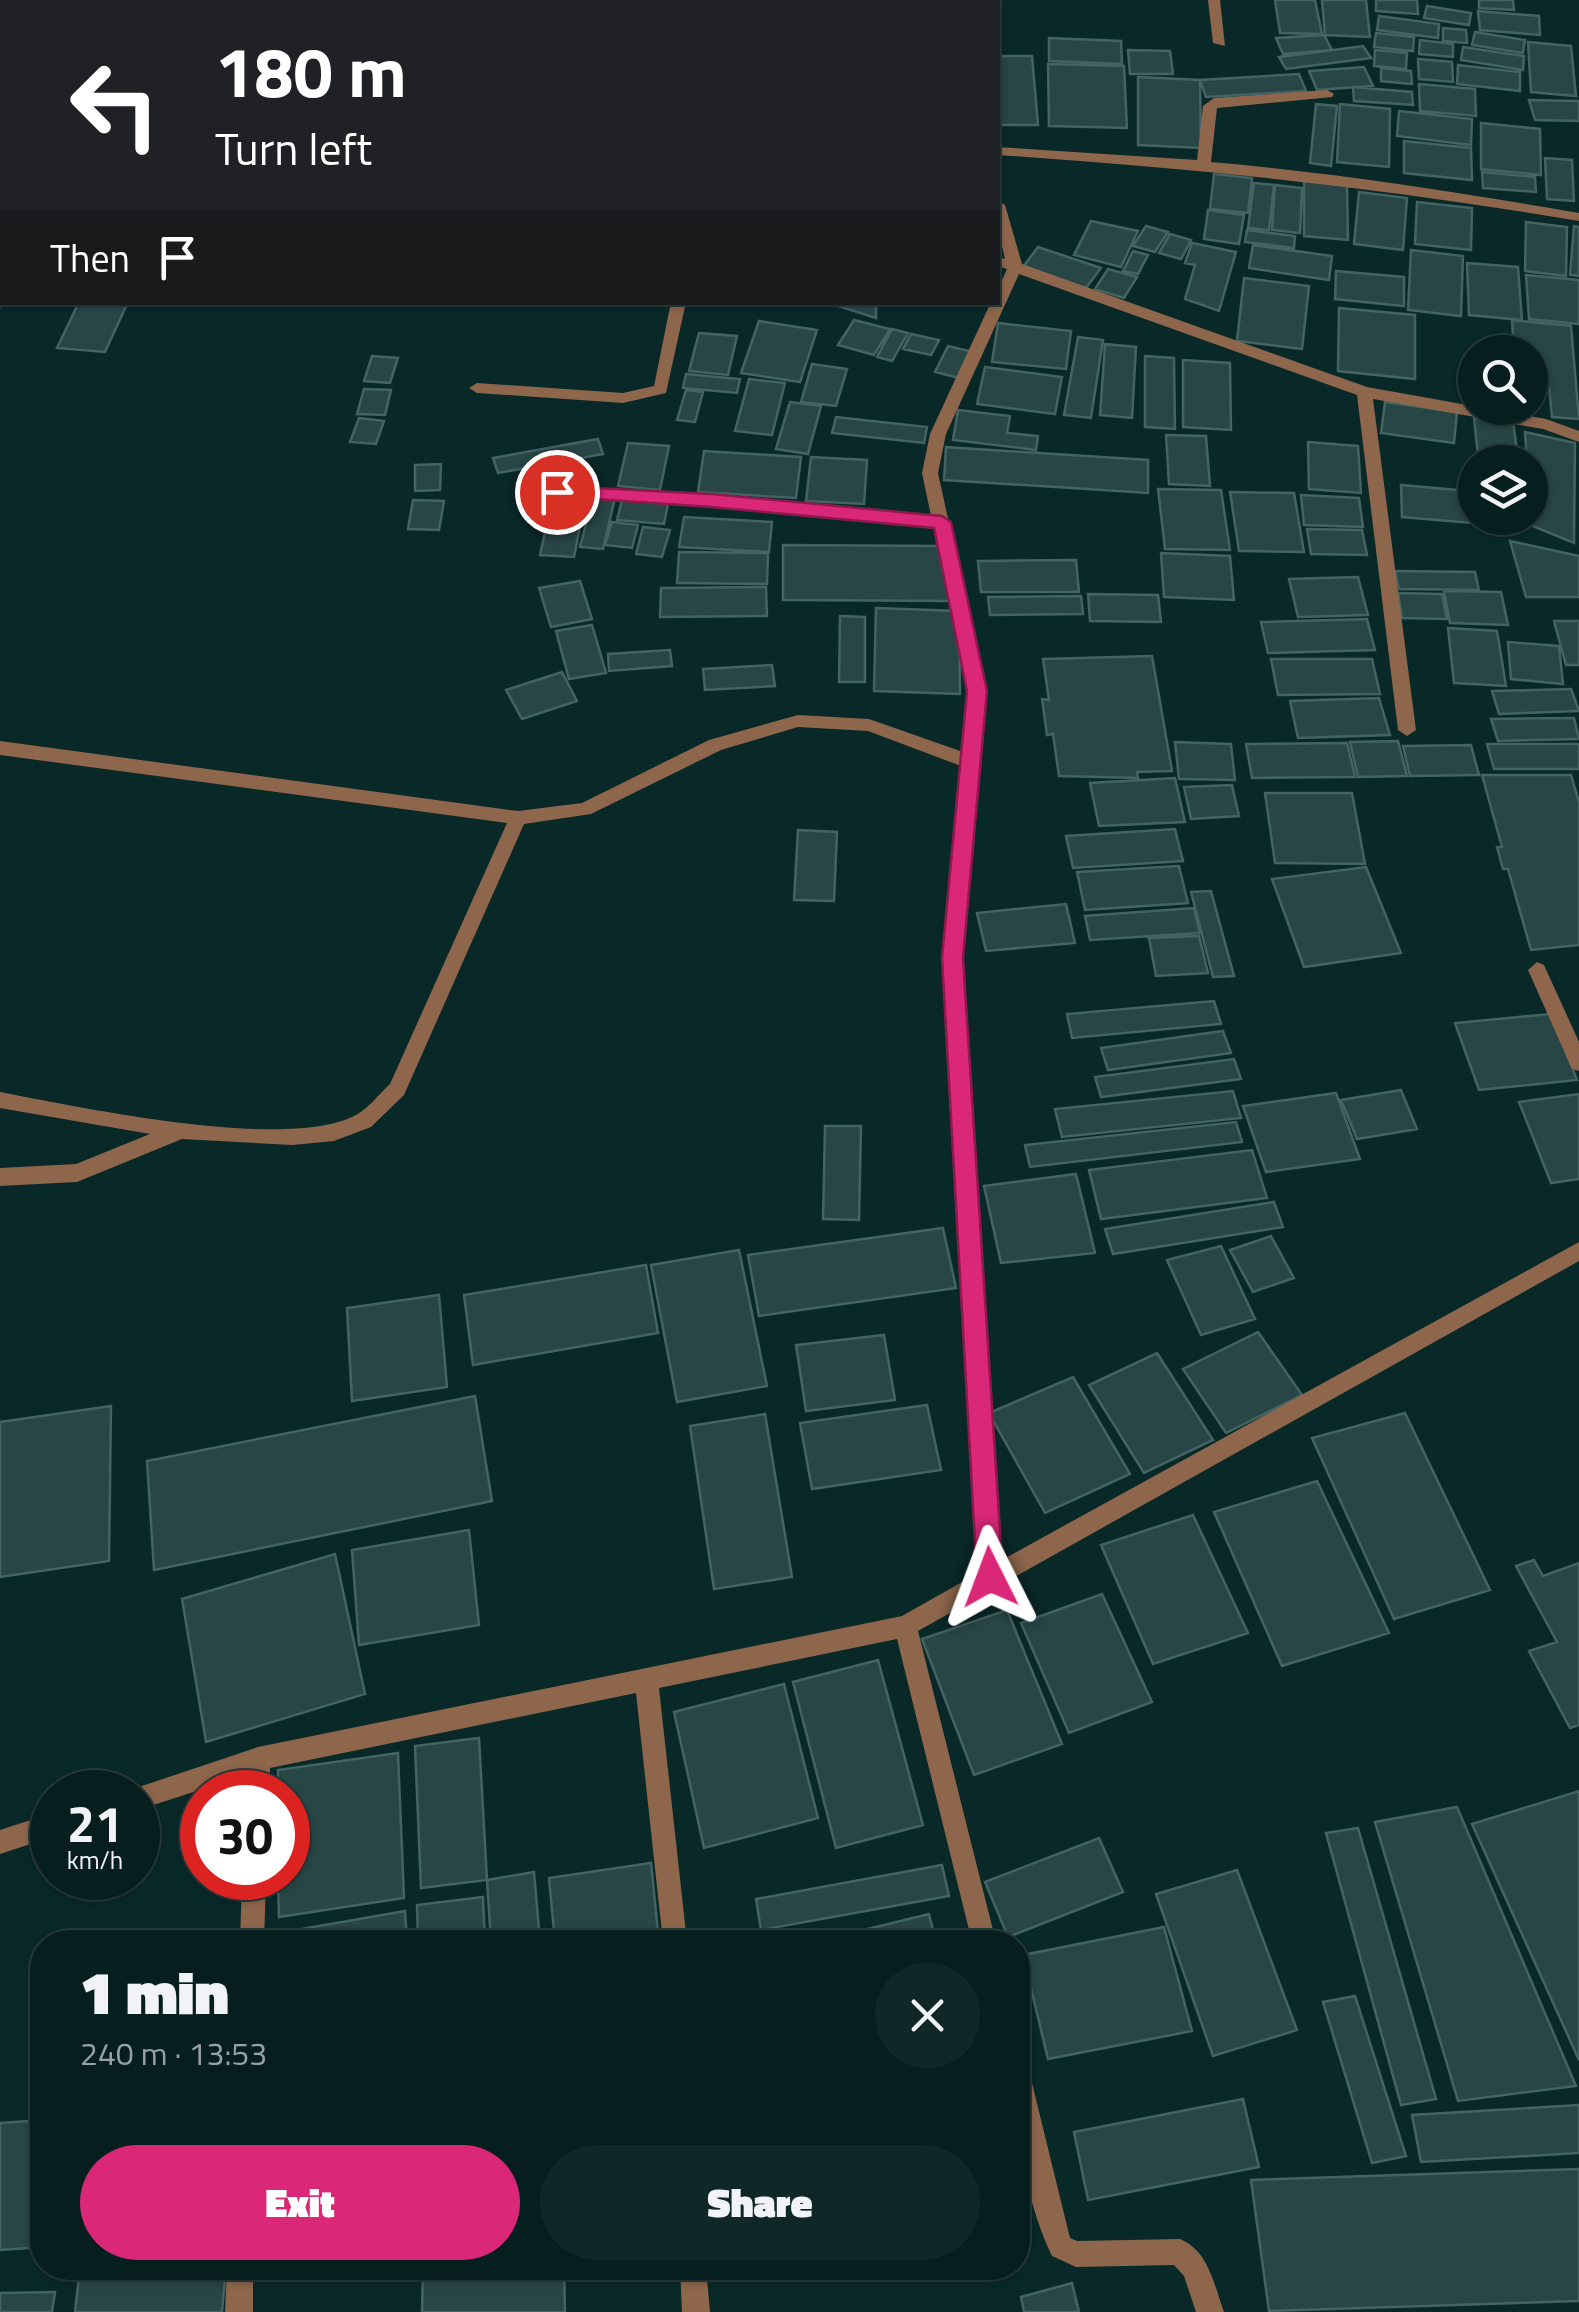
<!DOCTYPE html>
<html lang="en">
<head>
<meta charset="utf-8">
<style>
	body { margin:0; font-family:"Titillium Web",sans-serif; background:#102727; color:#f1f3f6; height:100vh; display:flex; flex-direction:column; font-size:38px; white-space:nowrap }
	* { box-sizing:border-box; margin:0 }
	p { font-size:32px; color:#98a2a4 }
	.icon { flex:none; width:55px; height:55px; fill:none; stroke:currentColor; stroke-width:2; stroke-linecap:round; stroke-linejoin:round }
	.map { position:relative; flex:1; overflow:hidden }
	.side { position:absolute; left:30px; top:1930px; width:1000px; height:350px; display:flex; flex-direction:column; background:#071e1e; border-radius:40px; box-shadow:0 2px 8px #0004,0 0 0 2px #283c3c }
	.side>* { flex:none }
	.guide { position:absolute; left:0px; top:0px; width:1000px; height:305px; box-shadow:0 2px 8px #0004,0 0 0 2px #283c3c; background:#202124; color:#fff; overflow:hidden }
	.buttons { position:absolute; left:1458px; top:335px; display:grid; gap:20px }
	.buttons a { display:grid; place-items:center; width:90px; height:90px; border-radius:50%; background:#071e1e; box-shadow:0 2px 8px #0004,0 0 0 2px #283c3c; font-size:50px }
	.speed { position:absolute; left:30px; top:1770px; display:flex; gap:20px; font-size:50px; font-weight:700; text-align:center }
	.speed>* { display:grid; place-content:center; width:130px; height:130px; border-radius:50%; background:#071e1e; box-shadow:0 2px 8px #0004,0 0 0 2px #283c3c; line-height:1 }
	.speed small { font-size:25px; font-weight:400 }
	.speed .limit { border:15px solid #d22; background:#fff; color:#111 }
	.pin { position:absolute; display:grid; place-items:center; width:85px; height:85px; color:#fff; margin:-42px; border:5px solid #fff; border-radius:50%; box-shadow:0 2px 10px #0007 }
	.me { position:absolute; width:110px; margin:-55px; rotate:357deg; stroke-linejoin:round; filter:drop-shadow(0 0 8px #0008) }
	.turn { display:flex; align-items:center; gap:35px; height:210px; padding:0 50px; font-size:45px }
	.turn .icon { width:130px; height:130px; stroke-width:2.5 }
	.turn b { display:block; font-size:70px; line-height:85px }
	.then { display:flex; align-items:center; height:95px; padding:0 50px; background:#0003; gap:20px; font-size:38px }
	.round { display:grid; place-items:center; flex:none; width:105px; height:105px; border-radius:52px; background:#102727 }
	.summary { display:flex; align-items:center; justify-content:space-between; height:170px; padding:0 50px }
	h1 { font-size:60px; font-weight:800; line-height:75px }
	.primary-button { display:flex; gap:20px; margin-top:auto; padding:20px 50px }
	.primary-button a { flex:1; height:115px; border-radius:60px; background:#db2777; color:#fff; font-size:40px; font-weight:800; line-height:115px; text-align:center }
	.primary-button a+a { background:#102727; color:#f1f3f6 }
	.map>svg:first-child { display:block }
</style>
</head>
<body>
<div class="map">
<svg width="1579" height="2312" viewBox="0 0 1579 2312">
	<rect width="100%" height="100%" fill="#092828"/>
	<path fill="#284646" stroke="#446363" stroke-width="2.5" d="M1275,0H1315L1322,34L1280,33Z
		M1322,0H1366L1370,37L1325,35Z
		M1376,0H1417L1418,14L1376,11Z
		M1479,0H1513L1514,10L1479,8Z
		M1427,6L1471,13L1469,25L1424,18Z
		M1478,11L1539,16L1540,35L1480,30Z
		M1379,16L1439,24L1438,38L1377,30Z
		M1443,28L1466,30L1467,43L1443,41Z
		M1475,32L1525,40L1523,53L1472,45Z
		M1376,33L1414,37L1413,51L1374,47Z
		M1324,35L1332,50L1283,54L1276,38Z
		M1049,38L1121,41L1122,64L1049,61Z
		M1420,40L1453,44V57L1419,54Z
		M1528,42L1571,46L1576,96L1531,92Z
		M1363,46L1371,58L1286,69L1279,57Z
		M1463,47L1524,56L1523,70L1461,60Z
		M1128,50L1170,51L1173,74H1130Z
		M1375,50L1407,53L1406,69L1374,66Z
		M998,56H1032L1038,125H998Z
		M1418,59L1452,62L1453,82L1419,79Z
		M1048,64L1124,66L1127,128L1049,126Z
		M1458,65L1520,72V91L1457,84Z
		M1364,67L1373,86L1317,90L1309,71Z
		M1381,68L1411,71L1412,84L1381,81Z
		M1299,74L1306,91L1206,97L1200,80Z
		M1138,77L1200,80L1201,148L1138,145Z
		M1419,84L1475,89L1476,116L1420,111Z
		M1353,87L1412,92L1413,105L1354,101Z
		M1529,100L1579,101V121L1535,120Z
		M1316,104L1337,106L1331,166L1310,163Z
		M1340,104L1390,109L1389,167L1337,162Z
		M1399,111L1472,119L1471,145L1397,136Z
		M1481,123L1540,129L1541,175L1481,169Z
		M1404,141L1471,148L1472,180L1404,173Z
		M1545,158L1572,160L1574,201L1547,199Z
		M1482,172L1535,177L1536,192L1483,188Z
		M1214,174L1252,178L1248,213L1210,209Z
		M1304,180L1347,183L1348,240L1304,236Z
		M1254,183L1274,185L1269,230L1248,228Z
		M1275,185L1302,188L1300,233L1272,230Z
		M1359,192L1407,198L1403,250L1354,244Z
		M1417,202L1472,208L1471,250L1415,244Z
		M1208,210L1244,215L1239,244L1204,239Z
		M1091,221L1138,231L1121,267L1074,255Z
		M1526,222L1567,227L1566,276L1525,271Z
		M1146,226L1168,232L1155,252L1133,246Z
		M1574,226L1579,227V276L1570,275Z
		M1247,230L1295,236L1294,248L1245,242Z
		M1170,234L1191,240L1181,259L1159,253Z
		M1192,243L1236,252L1219,311L1185,299L1195,265L1185,263Z
		M1253,245L1332,256L1329,280L1249,268Z
		M1038,247L1101,268L1086,288L1023,267Z
		M1411,250L1463,256L1461,316L1408,310Z
		M1133,251L1148,255L1138,274L1123,271Z
		M1467,263L1518,267L1522,320L1469,315Z
		M1108,269L1137,277L1124,298L1095,289Z
		M1336,271L1404,277V306L1335,299Z
		M1526,275L1579,280V324L1529,319Z
		M1244,278L1309,286L1302,349L1237,341Z
		M79,302H128L105,352L57,348Z
		M876,302V318L829,303V302Z
		M1339,308L1415,315V379L1338,371Z
		M854,320L890,329L874,355L838,345Z
		M1512,320L1571,326L1579,419L1552,417L1549,387L1530,385V352H1514Z
		M759,321L817,330L800,382L741,373Z
		M998,323L1071,331L1066,369L992,362Z
		M892,329L908,333L892,361L877,357Z
		M699,333L737,336L728,375L689,371Z
		M911,334L939,340L931,355L903,349Z
		M1078,337L1103,340L1091,418L1064,415Z
		M1105,344L1136,347L1132,418L1100,415Z
		M948,346L973,352L959,378L935,372Z
		M372,356L398,358L390,383L364,381Z
		M1145,356L1174,358L1175,429L1145,427Z
		M1183,360L1230,363L1231,430L1183,427Z
		M812,364L847,369L836,406L801,402Z
		M985,367L1062,377L1055,414L977,404Z
		M686,374L740,379L737,393L683,388Z
		M749,379L785,383L772,435L735,431Z
		M364,389L391,390L385,415L357,414Z
		M686,390L703,392L695,422L677,420Z
		M790,402L821,406L808,454L776,449Z
		M1385,402L1457,412L1454,443L1381,433Z
		M958,410L1010,416L1007,433L1038,436L1036,450L953,440Z
		M836,417L927,427L924,443L832,433Z
		M359,418L384,421L376,444L350,442Z
		M1474,418L1513,421L1518,458L1478,456Z
		M1525,432L1575,443L1574,543L1530,525V462H1527Z
		M1166,435L1206,436L1210,486L1169,484Z
		M598,439L603,454L498,473L493,458Z
		M1308,442L1358,446L1361,493L1309,489Z
		M628,443L669,446L660,490L618,486Z
		M946,447L1148,460V493L944,480Z
		M704,451L801,457L796,498L698,492Z
		M811,457L867,460L864,504L806,501Z
		M441,464L440,490L415,491V465Z
		M1401,485L1469,491L1472,523L1402,517Z
		M1158,489L1221,490L1230,550L1165,549Z
		M1230,492L1294,493L1304,552L1239,551Z
		M1301,495L1359,498L1363,527L1304,525Z
		M593,497L615,498L603,549L580,547Z
		M552,499L585,501L574,557L540,555Z
		M413,500L444,501L439,530L408,529Z
		M622,500L668,504L664,524L617,520Z
		M684,517L772,522L769,552L679,547Z
		M1481,518H1524V526L1481,521Z
		M612,522L638,525L632,548L605,545Z
		M643,527L670,530L662,557L636,554Z
		M1307,529L1362,530L1367,555L1311,554Z
		M1510,541L1579,556V597H1526Z
		M783,545L947,546L950,601L783,600Z
		M679,552L768,553L767,584L677,583Z
		M1161,553L1230,556L1234,600L1164,597Z
		M1076,560L1079,592H981L978,561Z
		M1395,571L1475,572L1479,590L1399,589Z
		M1358,577L1368,615L1298,617L1289,579Z
		M580,581L592,619L551,627L539,588Z
		M766,587L767,616L660,617L661,588Z
		M1444,591L1501,592L1508,625L1450,623Z
		M1398,593L1442,594L1447,619L1402,618Z
		M1088,594L1158,595L1161,622L1090,621Z
		M1081,596L1083,614L990,615L988,597Z
		M876,608L959,611L960,694L874,691Z
		M840,616L865,617V682H839Z
		M1367,619L1375,650L1268,653L1261,622Z
		M1554,621H1579V665H1566Z
		M592,625L606,673L569,679L556,631Z
		M1448,628L1497,631L1506,686L1454,683Z
		M1508,642L1559,646L1563,684L1511,679Z
		M670,650L672,666L609,671L608,654Z
		M1152,656L1172,771L1137,772L1138,778L1059,776L1053,734L1047,735L1042,699L1049,700L1043,659Z
		M1271,659H1372L1380,694L1278,695Z
		M772,665L775,686L705,690L703,669Z
		M562,672L577,701L522,719L506,690Z
		M1571,689L1579,711L1499,714L1492,691Z
		M1379,698L1390,735L1298,738L1290,701Z
		M1574,718L1579,739L1498,741L1491,719Z
		M1398,741L1407,776L1358,777L1350,742Z
		M1175,742L1231,744L1235,780L1179,779Z
		M1347,743L1355,777L1252,778L1246,744Z
		M1487,744H1579V769H1494Z
		M1471,745L1479,775L1410,776L1403,746Z
		M1482,775H1571L1579,802V945L1531,950L1508,869H1503L1497,847H1502Z
		M1175,778L1185,822L1099,826L1090,783Z
		M1232,785L1239,816L1191,819L1184,787Z
		M1265,793H1352L1365,864L1275,863Z
		M1175,829L1183,861L1073,868L1066,836Z
		M798,830L837,832L834,901L794,900Z
		M1179,866L1188,903L1085,910L1077,872Z
		M1366,867L1401,953L1304,967L1272,879Z
		M1211,891L1234,976L1213,977L1191,892Z
		M1066,904L1075,943L986,951L977,913Z
		M1194,908L1200,933L1090,940L1085,916Z
		M1199,936L1208,973L1156,976L1149,938Z
		M1214,1001L1221,1024L1072,1038L1067,1014Z
		M1551,1014L1577,1080L1479,1090L1455,1023Z
		M1223,1031L1231,1053L1108,1070L1101,1048Z
		M1234,1059L1241,1079L1101,1097L1095,1077Z
		M1401,1090L1417,1129L1357,1139L1341,1100Z
		M1233,1091L1241,1118L1062,1137L1055,1109Z
		M1336,1093L1360,1159L1266,1172L1243,1106Z
		M1579,1094V1179L1551,1183L1519,1102Z
		M1236,1122L1242,1142L1030,1167L1025,1145Z
		M825,1126H861L859,1220L823,1219Z
		M1252,1150L1267,1198L1101,1219L1089,1170Z
		M1076,1174L1095,1253L1001,1263L984,1186Z
		M1274,1202L1283,1227L1113,1254L1105,1229Z
		M943,1228L956,1288L759,1316L748,1255Z
		M1271,1236L1294,1278L1253,1292L1230,1250Z
		M1221,1246L1255,1319L1201,1335L1167,1260Z
		M739,1250L767,1386L677,1402L651,1265Z
		M646,1265L658,1333L473,1365L464,1295Z
		M439,1295L447,1387L352,1401L347,1308Z
		M1258,1332L1302,1395L1226,1433L1183,1369Z
		M884,1335L895,1400L806,1411L796,1345Z
		M1157,1353L1213,1440L1144,1473L1089,1385Z
		M1073,1377L1130,1474L1045,1513L989,1413Z
		M475,1396L492,1501L154,1570L147,1461Z
		M927,1405L941,1470L812,1489L800,1423Z
		M111,1406L109,1561L0,1577V1422Z
		M1405,1413L1490,1590L1394,1619L1312,1438Z
		M765,1414L792,1577L714,1589L690,1426Z
		M1317,1481L1389,1633L1282,1666L1214,1512Z
		M1193,1515L1248,1633L1153,1664L1101,1545Z
		M469,1530L479,1625L359,1645L352,1550Z
		M335,1554L365,1694L206,1742L182,1599Z
		M1534,1560L1543,1576L1579,1563V1725L1570,1728L1529,1651L1557,1642L1516,1566Z
		M1102,1594L1152,1702L1069,1733L1021,1623Z
		M1007,1610L1062,1744L974,1775L922,1639Z
		M878,1660L923,1825L836,1848L793,1682Z
		M784,1684L818,1818L704,1848L674,1712Z
		M479,1738L487,1880L421,1888L415,1746Z
		M398,1753L404,1898L279,1917L278,1878H288V1792H278V1770Z
		M1579,1791V2060L1472,1824Z
		M1457,1807L1576,2086L1458,2101L1375,1822Z
		M1358,1828L1436,2099L1401,2105L1326,1833Z
		M1099,1838L1123,1892L1008,1937L985,1882Z
		M651,1863L659,1942H555L549,1878Z
		M942,1865L949,1896L761,1930L756,1899Z
		M1237,1870L1297,2030L1213,2056L1156,1894Z
		M534,1872L540,1942H491L487,1880Z
		M483,1897L485,1942H418L417,1905Z
		M405,1911L407,1942H290V1931Z
		M929,1914L936,1942H832L831,1938Z
		M1164,1927L1192,2031L1048,2059L1023,1955Z
		M1355,1996L1406,2156L1372,2163L1323,2002Z
		M1243,2099L1259,2167L1088,2200L1074,2132Z
		M1579,2105V2153L1421,2162L1412,2115Z
		M42,2120V2247L0,2250V2123Z
		M1579,2169V2301L1269,2311L1251,2180Z
		M80,2268H226L222,2312H75Z
		M423,2268H564L565,2312H422Z
		M1072,2283L1079,2312H1024L1021,2297Z
		M55,2292L52,2312H0V2293Z"/>
	<g fill="none" stroke-linecap="round" stroke-linejoin="round">
		<path fill="#8d664c" fill-rule="evenodd" d="M236,0H253L254,2H237Z
			M662,0H680L681,2H663Z
			M944,0H956V2H944Z
			M1208,0H1220L1225,46L1213,43Z
			M1327,90L1334,94L1332,97L1217,108L1211,162C1335,173 1457,192 1579,213V221C1386,188 1193,168 998,155V147L1197,160L1203,106L1214,98Z
			M0,196H2V210H0Z
			M998,201L1005,205L1022,264L1367,387L1546,419L1579,431V442L1543,429L1373,399L1416,730L1407,736L1398,730L1357,395L1019,274L946,434L938,473L986,691L962,958L1000,1561L1579,1242V1261L918,1631L996,1942H972L897,1639L659,1688L687,1942H663L636,1693L270,1768L269,1792H245L246,1775L138,1810V1792H128L130,1790L258,1747L902,1616L978,1573L944,958L961,766L868,731L798,727L721,750L591,814L524,824L404,1095L371,1127L334,1141L292,1145L182,1139L77,1182L0,1186V1168L76,1164L150,1134L0,1108V1092C79,1107 288,1152 356,1115C369,1108 379,1094 390,1084L507,823L0,755V741L518,811L582,803L709,740L798,715L869,719L963,752L968,691L934,528L711,505L557,497L549,492L557,487L711,495L931,516L922,473L930,434L991,302H998V289L1007,269L998,266V257L1005,259L998,229Z
			M2,294V302H8L0,308Z
			M671,302H686L666,393L623,403L477,393L469,388L477,383L623,393L654,386Z
			M1537,962L1544,965L1579,1042V1071L1572,1069L1528,970Z
			M52,1813V1837L0,1854V1830Z
			M242,1878H266L264,1942H240Z
			M1018,2066L1027,2070L1031,2079L1070,2238L1077,2241L1180,2239C1209,2251 1214,2285 1224,2312H1196L1184,2276L1174,2265L1076,2267L1052,2256C1025,2199 1014,2129 1018,2066Z
			M227,2268H253V2312H225Z
			M680,2268H706L710,2312H682Z"/>
	</g>
	<path fill="#db2777" stroke="#8e194d" stroke-width="2.5" d="M557,486L711,494L942,516L951,522L987,691L963,958L1003,1577L999,1586L990,1589L981,1586L977,1577L942,958L967,691L934,528L711,507L551,496V487Z"/>
</svg>
<div class="buttons">
<a><svg class="icon" aria-label="search" viewBox="0 0 24 24"><circle cx="10" cy="10" r="6"/><path d="M15 15l6 6"/></svg></a>
<a><svg class="icon" aria-label="layers" viewBox="0 0 24 24"><path d="M12 4l9 5-9 5-9-5zM3 14l9 5 9-5"/></svg></a>
</div>
<div class="speed"><div>21<small>km/h</small></div><div class="limit">30</div></div>
<div class="pin" style="left:557px;top:492px;background:#d93025"><svg class="icon" aria-label="arrive" viewBox="0 0 24 24"><path d="M6 21V4h12l-3 4 3 4H6"/></svg></div>
<svg class="me" style="left:990px;top:1577px" viewBox="-20 -20 40 40"><path d="M0-17L14 15 0 8-14 15z" fill="#db2777" stroke="#fff" stroke-width="4"/></svg>
<div class="guide">
<div class="turn"><svg class="icon" aria-label="left" viewBox="0 0 24 24"><path d="M17 20v-9H6M10 6l-5 5 5 5"/></svg><div><b>180 m</b>Turn left</div></div>
<div class="then">Then<svg class="icon" aria-label="arrive" viewBox="0 0 24 24"><path d="M6 21V4h12l-3 4 3 4H6"/></svg></div>
</div>
<section class="side">
<div class="summary"><div><h1>1 min</h1><p>240 m · 13:53</p></div><a class="round"><svg class="icon" aria-label="close" viewBox="0 0 24 24"><path d="M6 6l12 12M18 6L6 18"/></svg></a></div>
<div class="primary-button"><a>Exit</a><a>Share</a></div>
</section>
</div>
</body>
</html>
